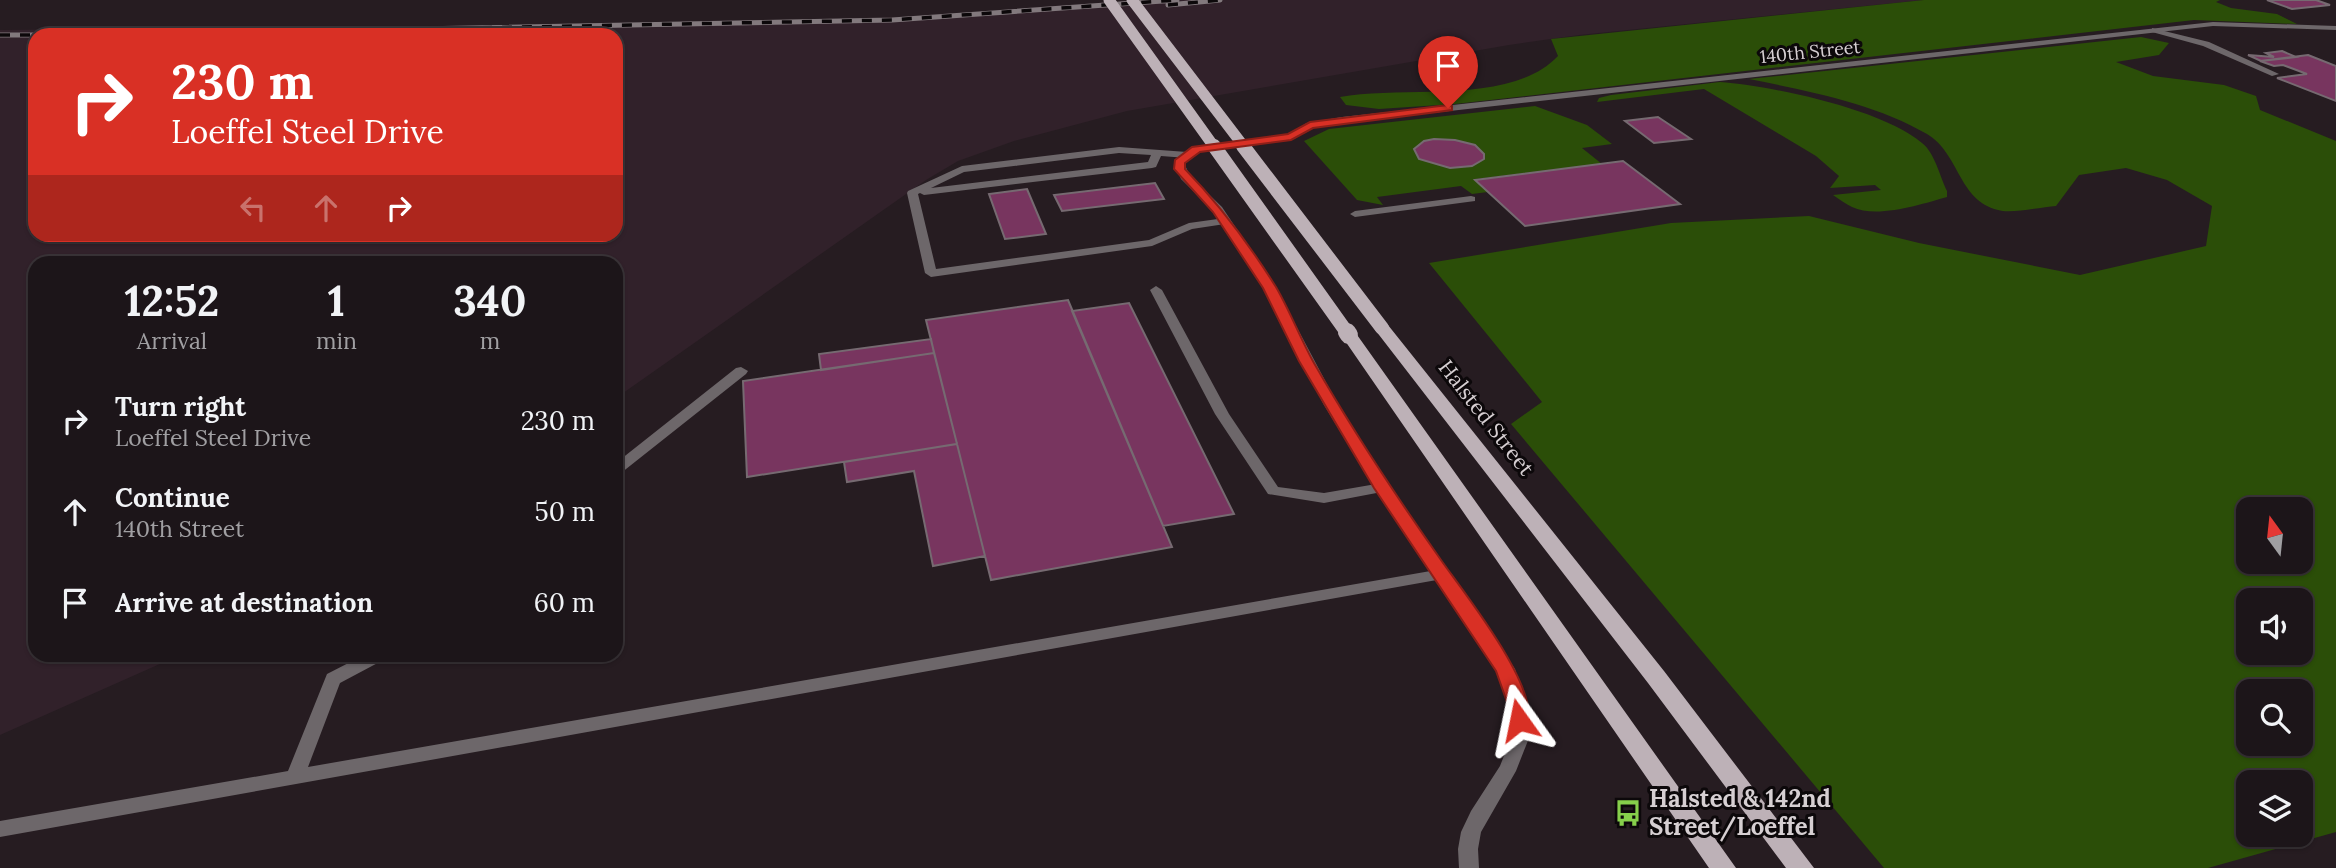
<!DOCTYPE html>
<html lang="en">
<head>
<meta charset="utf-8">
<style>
	body { margin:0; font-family:Lora,serif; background:#251e22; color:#f1f3f6; height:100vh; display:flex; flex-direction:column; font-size:26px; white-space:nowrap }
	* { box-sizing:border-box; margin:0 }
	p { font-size:23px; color:#a09fa2 }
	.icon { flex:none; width:38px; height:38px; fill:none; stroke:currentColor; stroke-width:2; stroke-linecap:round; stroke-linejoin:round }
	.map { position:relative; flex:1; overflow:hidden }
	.sheet { position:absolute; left:28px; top:256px; width:595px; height:406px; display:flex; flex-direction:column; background:#1c1519; border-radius:21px; box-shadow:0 2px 5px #0004,0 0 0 2px #3a3438 }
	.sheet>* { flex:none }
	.hud { position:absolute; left:28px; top:28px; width:595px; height:214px; border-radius:21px; box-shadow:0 2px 5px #0004,0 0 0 2px #3a3438; background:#d93025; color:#fff; overflow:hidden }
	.needle { width:46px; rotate:345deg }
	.fabs { position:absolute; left:2236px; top:497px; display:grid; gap:14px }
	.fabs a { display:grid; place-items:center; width:77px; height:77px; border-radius:14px; background:#1c1519; box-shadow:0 2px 5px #0004,0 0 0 2px #3a3438; font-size:35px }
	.pin { position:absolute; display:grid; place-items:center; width:60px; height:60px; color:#fff; margin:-72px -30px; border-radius:50% 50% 50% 0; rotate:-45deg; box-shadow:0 0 7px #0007 }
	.pin .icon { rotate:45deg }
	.me { position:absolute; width:77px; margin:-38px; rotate:348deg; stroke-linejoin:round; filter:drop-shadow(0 0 5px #0008) }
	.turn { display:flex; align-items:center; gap:24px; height:147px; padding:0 28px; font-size:32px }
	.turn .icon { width:91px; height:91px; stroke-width:2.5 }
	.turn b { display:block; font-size:49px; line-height:60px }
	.lanes { display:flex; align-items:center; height:66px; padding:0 28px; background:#0003; justify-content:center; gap:35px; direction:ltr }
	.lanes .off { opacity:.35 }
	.eta { display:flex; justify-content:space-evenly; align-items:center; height:119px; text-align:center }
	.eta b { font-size:42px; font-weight:800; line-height:49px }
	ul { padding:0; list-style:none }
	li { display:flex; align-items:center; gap:21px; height:91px; padding:0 28px }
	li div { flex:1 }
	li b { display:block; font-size:26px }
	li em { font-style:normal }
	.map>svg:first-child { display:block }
</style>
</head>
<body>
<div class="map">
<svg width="2336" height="868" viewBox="0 0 2336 868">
	<rect width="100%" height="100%" fill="#261c21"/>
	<path fill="#31212a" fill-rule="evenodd" d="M1149,0H1924L1579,35L1509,45L1127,111L1014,141L958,161L926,180L616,398V262H35V654L180,655L0,735V30L733,23L912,17ZM35,35H616V234H35Z"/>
	<path fill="#2b4e08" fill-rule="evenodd" d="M1924,0H2220L2216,2L2231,8L2277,14L2297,24L2194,20L1455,104L1379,109L1346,105L1340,97C1403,85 1511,106 1558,56L1551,39Z
		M2141,37L2169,43L2159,55L2116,62L2153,76L2224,85L2256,96L2260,110L2336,141V832L2208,868H1884L1511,424L1542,402L1429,263L1671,223L1809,216L1919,243L2080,275L2206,246L2212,206L2167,180L2126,168L2079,175L2056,206C2041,207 2011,214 1998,210C1958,200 1960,154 1927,134C1874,103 1808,91 1749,79ZM2249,509H2301V562H2249ZM2301,600V653H2249V600ZM2301,691V744H2249V691ZM2301,782V835H2249V782Z
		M1720,82C1772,86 1882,109 1922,143C1935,153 1940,177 1947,191V197C1922,204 1877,219 1852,207C1846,204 1839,199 1833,195L1881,190L1875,185L1830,188L1839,176L1816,156L1704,89L1597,102L1599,98L1611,95Z
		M1535,106L1587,125L1612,144L1582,148L1602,164L1476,179L1488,192L1472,194L1461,186L1377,197L1383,205L1357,200L1304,141L1329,129Z"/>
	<path fill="#78355f" stroke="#766a71" stroke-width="2" d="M2267,0H2316L2330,5L2292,9Z
		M2282,51L2296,57L2261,61L2248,55L2274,57L2266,53Z
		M2308,55L2336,66V101L2277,78L2307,74L2283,65L2274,66L2260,61Z
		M1658,117L1691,139L1654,143L1625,121Z
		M1434,139L1455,140L1475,145L1484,154V159L1472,166L1450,168L1419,159L1414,149L1424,141Z
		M1623,161L1680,204L1525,226L1475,180Z
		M1155,183L1164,199L1062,211L1054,195Z
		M1027,189L1046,234L1005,239L989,194Z
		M1068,300L1172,547L991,580L926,320Z
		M1129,303L1234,514L1163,526L1072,311Z
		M931,339L934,353L821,370L819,354Z
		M934,353L957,444L747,477L743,381Z
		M957,444L985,556L933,566L914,471L847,482L844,462Z"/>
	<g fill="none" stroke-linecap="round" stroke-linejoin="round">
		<path fill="#6d676a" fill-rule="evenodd" d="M2152,28L2209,42L2279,74L2272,76L2203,46L2152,32Z
			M1119,147L1187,152L1192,155L1187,158L1161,156L1156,167L1152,168L924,195L920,193L918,194L936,269L1149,240L1189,223L1225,218L1230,221L1225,224L1192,229L1152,246L931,277L925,273L907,193L908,191L962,166ZM1119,153L1151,155L1148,162L931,188L964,172Z
			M1471,196L1475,197V201L1355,217L1350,214L1355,211Z
			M1156,286L1162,290L1229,414L1278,487L1324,493L1382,483L1387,485L1389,488L1387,491L1324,503L1268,494L1215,414L1150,290Z
			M741,367L748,371L746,374L621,473L616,474V463L736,368Z
			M1442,569L1448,570L1450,574L1448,578L0,837V821L288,771L327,674L366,654H389L387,658L340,683L308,767Z"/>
		<path fill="#6d676a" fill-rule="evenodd" d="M2213,22L2336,26V30L2213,26L1342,123L1313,127L1291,140L1199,152L1184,163L1190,176L1222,207L1276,288L1338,405L1389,487L1515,669L1528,712L1529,738L1516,771L1481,832L1478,849L1479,868H1459L1458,849L1461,832L1471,811L1500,766L1511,738L1510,712L1498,670L1375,488L1324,405L1264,288L1214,211L1181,179L1174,162L1175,160L1192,147L1288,134L1307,123L1342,117Z"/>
		<path fill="#bdb1b7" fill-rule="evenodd" d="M1382,323L1388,325L1664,671L1814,868H1786L1648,683L1376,331L1374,328Z
			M1349,330L1355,332L1736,868H1709L1341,335Z"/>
		<defs>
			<path id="rail" d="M1168,5L1220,0
				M0,35H99
				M102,35L892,20L1177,0"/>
		</defs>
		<use href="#rail" stroke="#82797d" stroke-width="5"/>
		<use href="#rail" stroke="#0c080a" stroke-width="3.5" stroke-dasharray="10" stroke-linecap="butt"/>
		<path stroke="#bdb1b7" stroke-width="11" d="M1109,0L1215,148
			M1132,0L1245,148"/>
		<path stroke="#bdb1b7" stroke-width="14" d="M1214,146L1348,334
			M1243,146L1382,328"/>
		<path stroke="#bdb1b7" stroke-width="18" d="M1347,332L1349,335"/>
	</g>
	<path fill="#d93025" stroke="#8d1f18" stroke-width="2" d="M1448,105L1452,106V110L1313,128L1291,140L1200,152L1185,163V169C1220,205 1249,244 1276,287C1290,311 1300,338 1314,363C1353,431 1396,496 1441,560C1461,589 1544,692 1526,725L1519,728L1512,725L1507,702L1496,671L1374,488L1299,361L1263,288L1213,212L1174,169L1175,160L1192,147L1288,134L1310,122Z"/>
	<defs>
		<symbol id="bus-bare" viewBox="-9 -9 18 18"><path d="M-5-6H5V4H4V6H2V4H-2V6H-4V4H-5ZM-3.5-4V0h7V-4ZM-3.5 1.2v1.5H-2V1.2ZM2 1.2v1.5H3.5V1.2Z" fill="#86cf4b" stroke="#0c080a" stroke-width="2.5" paint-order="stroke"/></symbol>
	</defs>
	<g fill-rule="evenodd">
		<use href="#bus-bare" x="1609" y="794" width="38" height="38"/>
	</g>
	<g text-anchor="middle" stroke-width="6" stroke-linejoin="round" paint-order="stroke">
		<g font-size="18" fill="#d6cfd2" stroke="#0c080a">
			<text transform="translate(1810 52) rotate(-6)" y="6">140th Street</text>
		</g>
		<g font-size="21" fill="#d6cfd2" stroke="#0c080a">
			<text transform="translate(1486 418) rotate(52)" y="7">Halsted Street</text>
		</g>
		<g font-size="24" font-weight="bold" fill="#d6cfd2" stroke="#0c080a" text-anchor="start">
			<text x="1649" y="807">Halsted &amp; 142nd<tspan x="1649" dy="28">Street/Loeffel</tspan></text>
		</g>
	</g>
</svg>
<div class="fabs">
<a><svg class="needle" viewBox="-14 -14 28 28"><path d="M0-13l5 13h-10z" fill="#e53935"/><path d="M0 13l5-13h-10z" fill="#a09fa2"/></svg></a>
<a><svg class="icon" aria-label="sound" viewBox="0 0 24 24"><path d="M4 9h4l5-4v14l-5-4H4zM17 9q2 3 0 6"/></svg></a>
<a><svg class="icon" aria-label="search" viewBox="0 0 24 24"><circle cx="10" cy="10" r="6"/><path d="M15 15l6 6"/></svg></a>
<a><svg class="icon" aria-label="layers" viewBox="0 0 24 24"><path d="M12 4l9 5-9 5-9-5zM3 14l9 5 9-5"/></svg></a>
</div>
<div class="pin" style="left:1448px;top:108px;background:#d93025"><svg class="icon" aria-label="arrive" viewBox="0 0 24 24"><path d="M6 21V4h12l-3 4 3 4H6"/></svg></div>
<svg class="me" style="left:1519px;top:720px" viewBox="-20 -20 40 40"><path d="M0-17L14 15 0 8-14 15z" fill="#d93025" stroke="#fff" stroke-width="4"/></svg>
<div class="hud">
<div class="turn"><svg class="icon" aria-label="right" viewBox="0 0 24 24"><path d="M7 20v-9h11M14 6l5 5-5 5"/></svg><div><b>230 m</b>Loeffel Steel Drive</div></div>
<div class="lanes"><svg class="icon off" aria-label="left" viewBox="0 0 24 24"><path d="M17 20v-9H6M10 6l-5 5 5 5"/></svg><svg class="icon off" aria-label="ahead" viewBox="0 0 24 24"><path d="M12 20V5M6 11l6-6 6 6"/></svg><svg class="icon" aria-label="right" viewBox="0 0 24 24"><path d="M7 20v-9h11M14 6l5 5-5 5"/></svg></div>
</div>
<section class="sheet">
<div class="eta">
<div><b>12:52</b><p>Arrival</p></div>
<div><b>1</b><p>min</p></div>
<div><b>340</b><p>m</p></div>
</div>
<ul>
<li><svg class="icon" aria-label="right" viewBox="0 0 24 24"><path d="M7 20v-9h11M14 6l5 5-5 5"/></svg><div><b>Turn right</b><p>Loeffel Steel Drive</p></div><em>230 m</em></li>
<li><svg class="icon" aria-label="ahead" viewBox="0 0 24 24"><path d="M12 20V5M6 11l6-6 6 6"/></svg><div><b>Continue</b><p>140th Street</p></div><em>50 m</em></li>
<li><svg class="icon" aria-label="arrive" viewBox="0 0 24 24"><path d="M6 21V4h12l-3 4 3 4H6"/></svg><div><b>Arrive at destination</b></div><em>60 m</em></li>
</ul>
</section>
</div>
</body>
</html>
